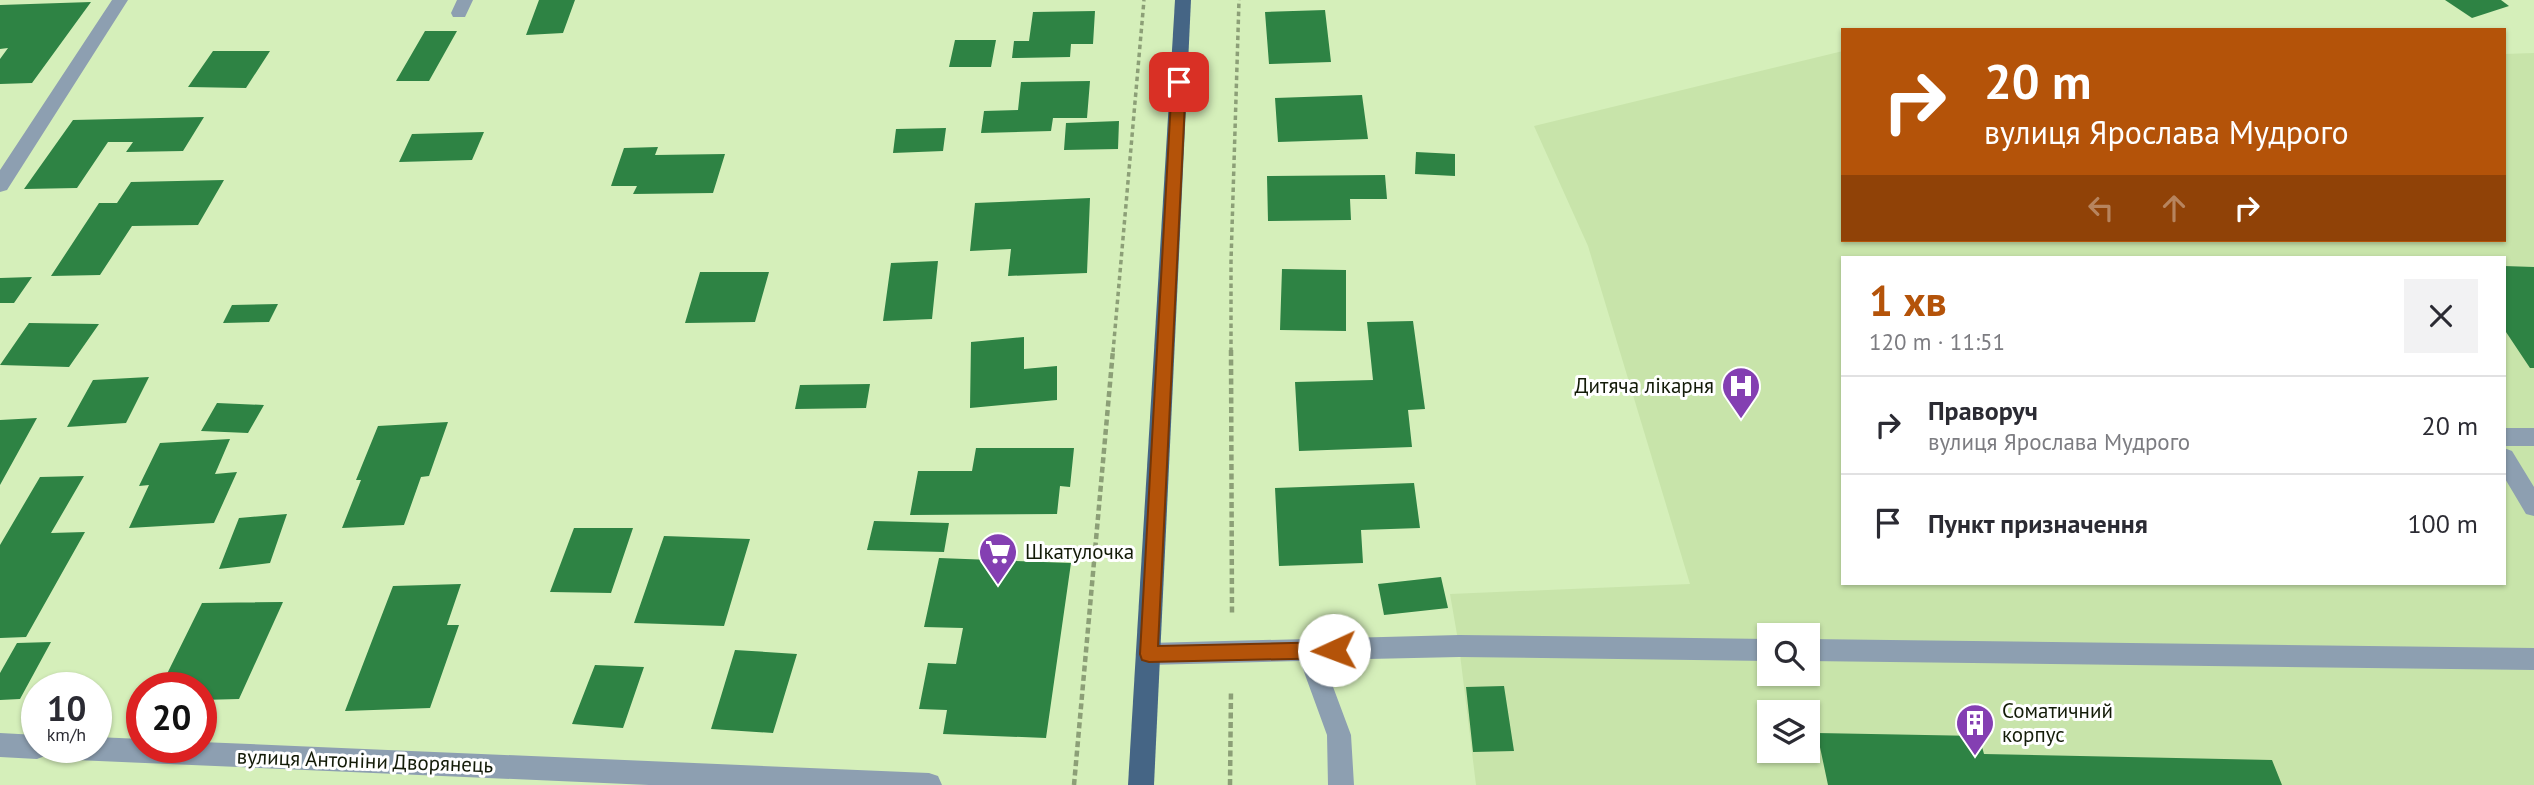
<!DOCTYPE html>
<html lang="uk">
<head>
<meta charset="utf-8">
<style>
	body { margin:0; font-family:"PT Sans",sans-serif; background:#f2f2f3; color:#2b2b33; height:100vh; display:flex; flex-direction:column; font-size:26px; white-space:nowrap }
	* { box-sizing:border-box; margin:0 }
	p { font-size:23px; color:#7c7c81 }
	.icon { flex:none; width:38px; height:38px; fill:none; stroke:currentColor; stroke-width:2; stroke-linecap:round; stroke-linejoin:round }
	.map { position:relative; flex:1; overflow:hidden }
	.side { position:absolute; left:1841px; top:256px; width:665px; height:329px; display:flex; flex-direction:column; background:#fff; border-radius:0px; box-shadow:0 2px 5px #0004 }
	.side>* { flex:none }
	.hud { position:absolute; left:1841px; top:28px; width:665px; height:214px; border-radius:0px; box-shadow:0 2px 5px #0004; background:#b45309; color:#fff; overflow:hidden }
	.tools { position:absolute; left:1757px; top:623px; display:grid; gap:14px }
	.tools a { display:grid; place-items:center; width:63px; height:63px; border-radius:0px; background:#fff; box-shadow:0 2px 5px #0004; font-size:35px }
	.speed { position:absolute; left:21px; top:672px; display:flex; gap:14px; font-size:35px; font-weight:700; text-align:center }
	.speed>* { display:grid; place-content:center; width:91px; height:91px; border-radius:50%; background:#fff; box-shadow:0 2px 5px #0004; line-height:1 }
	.speed small { font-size:18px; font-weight:400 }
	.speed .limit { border:10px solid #d22; background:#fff; color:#111 }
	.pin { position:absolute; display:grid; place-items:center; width:60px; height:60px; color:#fff; margin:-30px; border-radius:14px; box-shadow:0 4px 10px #0006 }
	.me { position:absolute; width:77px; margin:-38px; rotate:268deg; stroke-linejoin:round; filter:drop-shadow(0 0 5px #0008) }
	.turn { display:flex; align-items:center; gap:24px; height:147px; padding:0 28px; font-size:32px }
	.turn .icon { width:91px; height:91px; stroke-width:2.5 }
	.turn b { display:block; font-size:49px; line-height:60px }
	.lanes { display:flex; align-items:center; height:66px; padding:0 28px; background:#0003; justify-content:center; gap:35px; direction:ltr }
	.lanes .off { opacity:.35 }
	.round { display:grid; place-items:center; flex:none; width:74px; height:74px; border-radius:0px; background:#f2f2f3 }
	.headline { display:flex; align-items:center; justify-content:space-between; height:119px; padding:0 28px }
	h1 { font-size:42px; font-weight:600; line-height:52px; color:#b45309 }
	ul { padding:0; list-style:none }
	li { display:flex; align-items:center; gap:21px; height:98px; padding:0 28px; border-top:2px solid #e1e1e2 }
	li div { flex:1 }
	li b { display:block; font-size:26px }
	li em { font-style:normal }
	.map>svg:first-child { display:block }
</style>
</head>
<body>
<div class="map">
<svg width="2534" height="785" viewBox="0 0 2534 785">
	<rect width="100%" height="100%" fill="#d5efba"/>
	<path fill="#c8e4aa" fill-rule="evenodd" d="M1843,51V240H2504V54L2534,53V785H1476L1459,646L1450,594L1690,584L1588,246L1534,126ZM1843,257H2504V583H1843ZM1769,635H1808V674H1769ZM1769,712H1808V751H1769Z"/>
	<path fill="#2e8344" d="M539,0H575L563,33L526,35Z
		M2445,0H2501L2509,6L2472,18Z
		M91,2L32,83L0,84V59L8,48L0,49V5Z
		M1325,10L1331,62L1269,64L1265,12Z
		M1095,11L1093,44H1071L1070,57L1012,58L1014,41H1029L1033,12Z
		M425,31H457L429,81H396Z
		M955,40H996L991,67H949Z
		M213,51H270L246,88L188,87Z
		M1090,81L1087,118H1053L1051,131L981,133L984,111L1018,110L1021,82Z
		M1362,95L1368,139L1278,142L1275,98Z
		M204,117L183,151L126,152L133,142H108L77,188L24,189L73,120Z
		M1119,121L1118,149L1064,150L1066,123Z
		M946,128L943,151L893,153L896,129Z
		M484,132L472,160L399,162L412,134Z
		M658,147L655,155L725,154L713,193L633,194L637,186H611L624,148Z
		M1416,152L1455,154V176L1415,174Z
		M1385,175L1387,199H1350L1351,220L1268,221L1267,176Z
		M224,180L198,225L132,226L100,275L51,276L99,203H117L131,182Z
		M1090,198L1087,273L1008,276L1011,249L970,251L975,203Z
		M938,261L932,319L883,321L891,263Z
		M2504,266L2534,267V368H2530L2504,329Z
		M1282,269L1346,270V331L1280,330Z
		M700,272H769L755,322L685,323Z
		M32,277L14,303H0V278Z
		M278,304L269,322L223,323L232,305Z
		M1413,321L1425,409L1408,410L1412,447L1299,451L1295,382L1373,380L1367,322Z
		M29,323L99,324L69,367L0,365Z
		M1024,337V369L1057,366V400L970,408L971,342Z
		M149,377L126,423L67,427L93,380Z
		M870,384L866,408L795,409L800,385Z
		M217,403L264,405L248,433L201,431Z
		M37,418L0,485V420Z
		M448,422L429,476L421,477L404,525L342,528L361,480H356L378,426Z
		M230,439L215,474L237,472L214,523L129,528L149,485L139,486L160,443Z
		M976,448H1074L1070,487L1060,486L1057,514L910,515L918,471H972Z
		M84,476L51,533L85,532L26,637L0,638V545L40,477Z
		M1414,483L1420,528L1361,530L1363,563L1279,566L1275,488Z
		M287,514L270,563L219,569L239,518Z
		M874,521L949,523L944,552L867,550Z
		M574,528H633L611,593L550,592Z
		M664,536L750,539L724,626L634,623Z
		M939,558L1071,563L1046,738L943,734L947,710L919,709L928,663L956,664L963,628L924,627Z
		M1441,577L1448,608L1384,615L1378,584Z
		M461,584L447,625H459L430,708L345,711L393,586Z
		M283,602L239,699L201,700V688H160L202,603Z
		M51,642L20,699L0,700V673L17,643Z
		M735,650L797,654L773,733L711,729Z
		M595,665L644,667L623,728L572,724Z
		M1504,686L1514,751L1473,752L1466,687Z
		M1817,733L1979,736L1984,754L2272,760L2282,785H1828Z"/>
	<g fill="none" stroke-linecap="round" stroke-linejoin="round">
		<path stroke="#8c9f77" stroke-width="3.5" stroke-dasharray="4.5 3.5" stroke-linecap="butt" d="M1113,352L1144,0
			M1231,352V261L1239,0"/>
		<path stroke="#8c9f77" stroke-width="4.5" stroke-dasharray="6 3.5" stroke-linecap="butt" d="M1231,350L1232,615
			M1074,785L1113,350
			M1230,785L1231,690"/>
		<path fill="#8d9fb1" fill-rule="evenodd" d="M112,0H128L7,190L0,192V170Z
			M457,0H473L465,17H453L451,13Z
			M2504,428H2534V446H2504Z
			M2504,448L2512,451L2534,487V516L2526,514L2504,477Z
			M1459,635L1769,639V661L1459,657L1323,660L1351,735L1354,785H1328L1327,735L1300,661L1149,665L1141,662L1137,654L1141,646L1149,643Z
			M1808,639L2534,648V670L1808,661Z
			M0,733L37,735V747H96V737L142,739V747H201V742L929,773L938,776L942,785H649L53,759L45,756L37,759L0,757Z"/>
		<path fill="#456585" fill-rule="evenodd" d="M1175,0H1191L1154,785H1128Z"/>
	</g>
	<path fill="#b45309" stroke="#753606" stroke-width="2" d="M1179,77L1186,82L1158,646L1334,642L1340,644L1343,650L1340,656L1334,658L1149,662L1142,660L1140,654L1172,82Z"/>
	<defs>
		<symbol id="hospital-pin" viewBox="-11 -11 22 30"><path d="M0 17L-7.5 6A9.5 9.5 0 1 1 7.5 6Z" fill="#843fb2" stroke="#fff"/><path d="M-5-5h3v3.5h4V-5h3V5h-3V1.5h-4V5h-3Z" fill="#fff"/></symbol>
		<symbol id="supermarket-pin" viewBox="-11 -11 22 30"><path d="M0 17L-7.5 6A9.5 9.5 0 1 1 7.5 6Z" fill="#843fb2" stroke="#fff"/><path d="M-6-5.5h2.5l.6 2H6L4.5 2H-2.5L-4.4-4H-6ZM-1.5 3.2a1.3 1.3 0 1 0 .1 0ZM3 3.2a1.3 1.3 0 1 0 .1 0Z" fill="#fff"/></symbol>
		<symbol id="building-pin" viewBox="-11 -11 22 30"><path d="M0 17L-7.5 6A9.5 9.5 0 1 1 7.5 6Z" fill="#843fb2" stroke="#fff"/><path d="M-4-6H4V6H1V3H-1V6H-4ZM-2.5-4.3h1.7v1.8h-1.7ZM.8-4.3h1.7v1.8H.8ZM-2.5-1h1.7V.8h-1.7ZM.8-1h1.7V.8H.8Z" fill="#fff"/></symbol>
	</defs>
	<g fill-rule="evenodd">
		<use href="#hospital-pin" x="1719" y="364" width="44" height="60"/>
		<use href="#supermarket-pin" x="976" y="530" width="44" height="60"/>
		<use href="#building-pin" x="1953" y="701" width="44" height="60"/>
	</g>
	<g text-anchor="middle" stroke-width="6" stroke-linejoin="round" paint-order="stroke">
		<g font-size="21" fill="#131b08" stroke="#fff" text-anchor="start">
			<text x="1714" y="393" text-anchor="end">Дитяча лікарня</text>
			<text x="1025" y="559">Шкатулочка</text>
			<text x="2002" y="718">Соматичний<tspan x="2002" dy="24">корпус</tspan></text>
		</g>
		<g font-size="21" fill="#131b08" stroke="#fff">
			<text transform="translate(365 761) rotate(2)" y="7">вулиця Антоніни Дворянець</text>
		</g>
	</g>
</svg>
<div class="tools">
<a><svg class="icon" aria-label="search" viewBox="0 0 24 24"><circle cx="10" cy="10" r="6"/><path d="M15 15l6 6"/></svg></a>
<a><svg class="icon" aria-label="layers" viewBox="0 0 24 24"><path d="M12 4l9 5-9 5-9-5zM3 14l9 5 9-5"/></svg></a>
</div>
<div class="speed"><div>10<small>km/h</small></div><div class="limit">20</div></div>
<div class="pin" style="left:1179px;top:82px;background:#d93025"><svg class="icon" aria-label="arrive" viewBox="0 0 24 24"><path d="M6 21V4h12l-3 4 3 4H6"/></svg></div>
<svg class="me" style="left:1334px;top:650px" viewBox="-20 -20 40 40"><circle r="19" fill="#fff"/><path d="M0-13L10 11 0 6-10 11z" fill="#b45309"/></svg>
<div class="hud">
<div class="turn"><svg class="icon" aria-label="right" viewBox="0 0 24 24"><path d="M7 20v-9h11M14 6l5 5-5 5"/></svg><div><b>20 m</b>вулиця Ярослава Мудрого</div></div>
<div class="lanes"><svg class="icon off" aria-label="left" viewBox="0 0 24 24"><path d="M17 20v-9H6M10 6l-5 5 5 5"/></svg><svg class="icon off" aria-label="ahead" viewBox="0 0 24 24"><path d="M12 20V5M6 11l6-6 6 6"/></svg><svg class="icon" aria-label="right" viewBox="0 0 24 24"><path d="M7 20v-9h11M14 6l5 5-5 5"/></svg></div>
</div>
<section class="side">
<div class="headline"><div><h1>1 хв</h1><p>120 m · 11:51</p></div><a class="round"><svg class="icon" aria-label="close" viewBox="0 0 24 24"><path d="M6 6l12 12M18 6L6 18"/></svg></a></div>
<ul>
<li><svg class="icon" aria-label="right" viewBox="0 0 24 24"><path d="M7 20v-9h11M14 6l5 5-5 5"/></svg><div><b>Праворуч</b><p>вулиця Ярослава Мудрого</p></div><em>20 m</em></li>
<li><svg class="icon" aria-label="arrive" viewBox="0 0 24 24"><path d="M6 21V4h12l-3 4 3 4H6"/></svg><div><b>Пункт призначення</b></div><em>100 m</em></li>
</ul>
</section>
</div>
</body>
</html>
